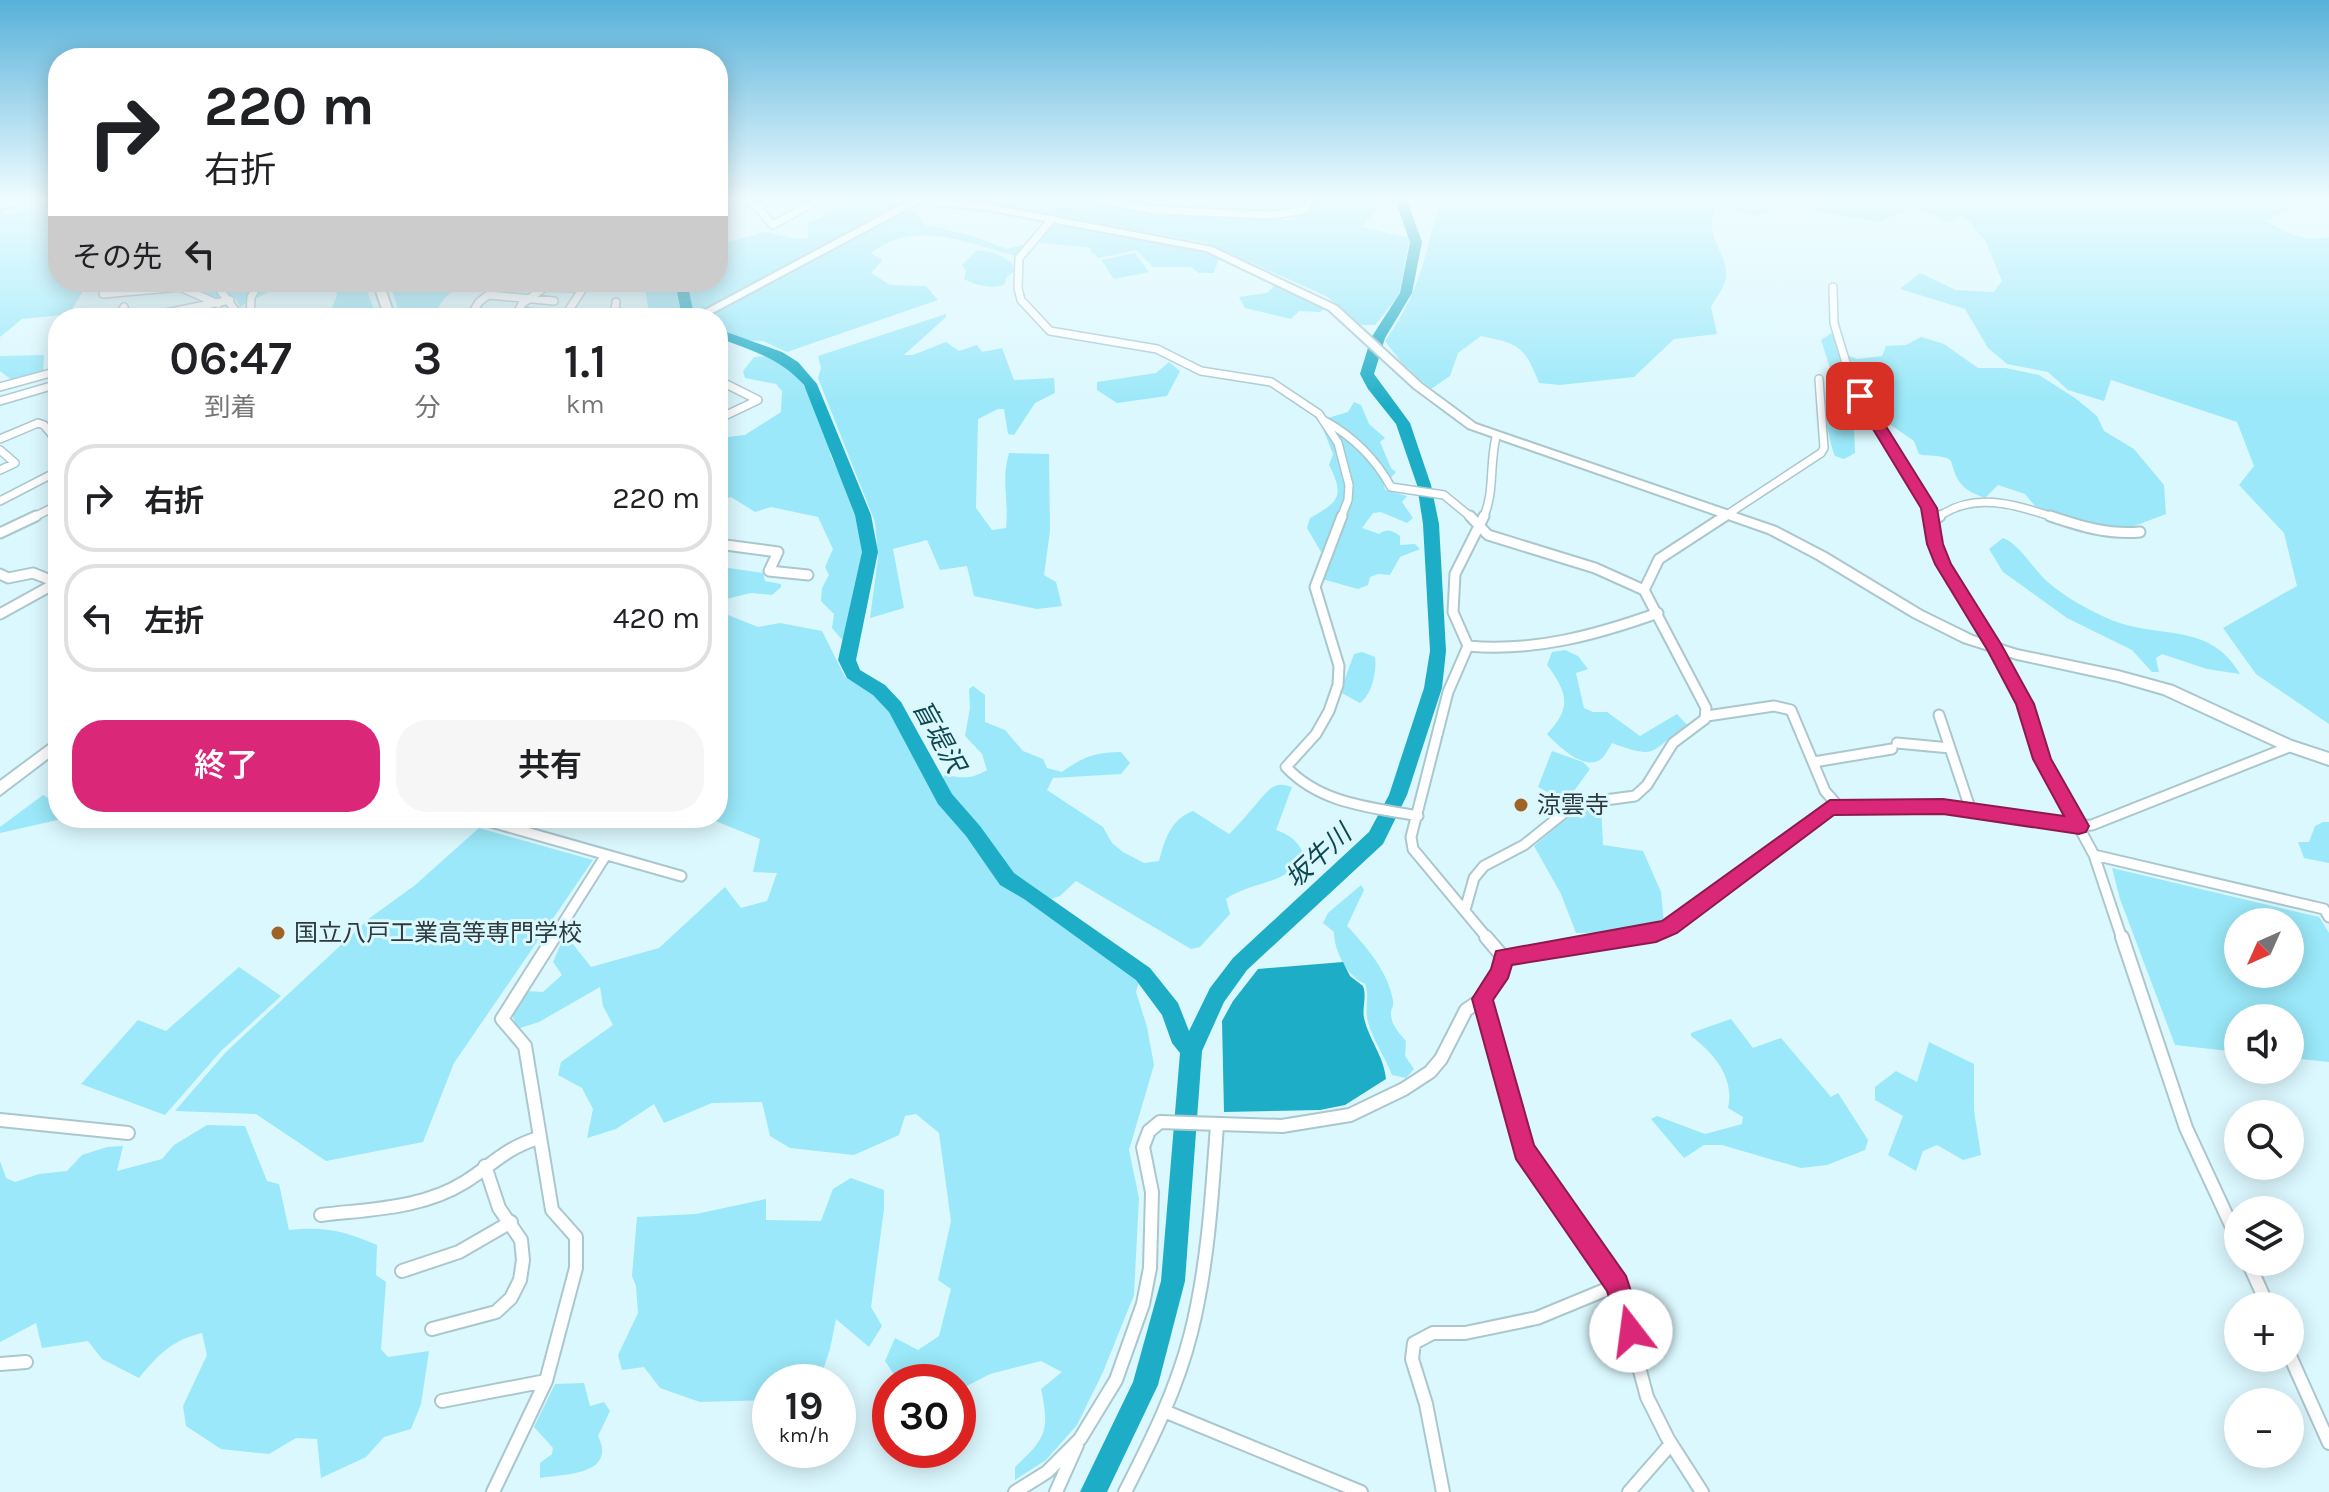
<!DOCTYPE html>
<html lang="ja">
<head>
<meta charset="utf-8">
<style>
	body { margin:0; font-family:Karla,"Noto Sans JP",sans-serif; background:#f6f6f6; color:#202124; height:100vh; display:flex; flex-direction:column; font-size:30px; white-space:nowrap }
	* { box-sizing:border-box; margin:0 }
	p { font-size:26px; color:#757577 }
	.icon { flex:none; width:44px; height:44px; fill:none; stroke:currentColor; stroke-width:2; stroke-linecap:round; stroke-linejoin:round }
	.map { position:relative; flex:1; overflow:hidden }
	.sheet { position:absolute; left:48px; top:308px; width:680px; height:520px; display:flex; flex-direction:column; background:#fff; border-radius:32px; box-shadow:0 4px 20px #0003 }
	.sheet>* { flex:none }
	.hud { position:absolute; left:48px; top:48px; width:680px; height:244px; border-radius:32px; box-shadow:0 4px 20px #0003; background:#fff; color:#202124; overflow:hidden }
	.needle { width:52px; rotate:225deg }
	.controls { position:absolute; left:2224px; top:908px; display:grid; gap:16px }
	.controls a { display:grid; place-items:center; width:80px; height:80px; border-radius:50%; background:#fff; box-shadow:0 4px 20px #0003; font-size:40px }
	.speed { position:absolute; left:752px; top:1364px; display:flex; gap:16px; font-size:40px; font-weight:700; text-align:center }
	.speed>* { display:grid; place-content:center; width:104px; height:104px; border-radius:50%; background:#fff; box-shadow:0 4px 20px #0003; line-height:1 }
	.speed small { font-size:20px; font-weight:400 }
	.speed .limit { border:12px solid #d22; background:#fff; color:#111 }
	.pin { position:absolute; display:grid; place-items:center; width:68px; height:68px; color:#fff; margin:-34px; border-radius:16px; box-shadow:0 4px 12px #0006 }
	.me { position:absolute; width:88px; margin:-44px; rotate:345deg; stroke-linejoin:round; filter:drop-shadow(0 0 6px #0008) }
	.turn { display:flex; align-items:center; gap:28px; height:168px; padding:0 24px; font-size:36px }
	.turn .icon { width:104px; height:104px; stroke-width:2.5 }
	.turn b { display:block; font-size:56px; line-height:68px }
	.then { display:flex; align-items:center; height:76px; padding:0 24px; background:#0003; gap:16px; font-size:30px }
	.eta { display:flex; justify-content:space-evenly; align-items:center; height:136px; text-align:center }
	.eta b { font-size:48px; font-weight:600; line-height:56px }
	.primary-button { display:flex; gap:16px; margin-top:auto; padding:16px 24px }
	.primary-button a { flex:1; height:92px; border-radius:32px; background:#db2777; color:#fff; font-size:32px; font-weight:600; line-height:92px; text-align:center }
	.primary-button a+a { background:#f6f6f6; color:#202124 }
	ul { padding:0; list-style:none }
	li { display:flex; align-items:center; gap:24px; height:108px; margin:0 16px 12px; padding:0 8px; border:4px solid #e0e0e0; border-radius:32px }
	li div { flex:1 }
	li b { display:block; font-size:30px }
	li em { font-style:normal }
	.map>svg:first-child { display:block }
</style>
</head>
<body>
<div class="map">
<svg width="2329" height="1492" viewBox="0 0 2329 1492">
	<rect width="100%" height="100%" fill="#dbf8fe"/>
	<path fill="#9ae8f9" fill-rule="evenodd" d="M834,197C868,196 905,191 925,225L969,235L1007,249L1026,244L1016,256C967,243 915,218 871,253L883,260L871,273L890,285L926,286L938,300L787,352L763,341L718,340V318H661L649,314L644,282H718V245L765,232L798,239L808,238V223L841,207Z
		M1076,197L1165,214L1294,220L1310,210L1315,197H1388L1362,227L1410,238L1399,295L1375,325H1361L1326,296L1207,243L975,201L944,198Z
		M1411,197H1757L1775,209L1756,216L1718,206C1699,233 1729,251 1726,278C1724,288 1716,298 1711,307L1717,334L1674,339L1634,377L1560,385L1539,383C1524,346 1520,344 1481,336L1458,353L1450,376L1431,389L1401,362L1385,341C1419,294 1423,261 1439,207Z
		M1800,197H2312L2266,221C2287,234 2305,242 2329,237V724L2256,674L2223,628L2297,586L2284,533L2239,485L2254,466L2237,422L2111,380L2104,401L2068,390L2048,372L2007,364L1988,348L1965,309L1900,289L1920,273L1956,290L1994,292L2002,281L1985,240L1963,215L1948,222L1912,207L1880,222L1821,212Z
		M58,201V282H102L82,292L70,314L22,319L0,337V209L5,215Z
		M1051,223L1192,249L1219,258L1214,273H1199L1191,267H1153L1136,250L1099,258L1091,252V248L1034,242Z
		M977,250C992,252 1009,255 1016,270L1006,278L1005,284C993,290 975,285 964,279L966,271L962,265Z
		M1135,253L1149,272L1114,279L1101,260Z
		M183,282H284C272,293 254,298 240,307L235,298L219,301Z
		M334,282H364L377,318H339L332,308L337,295Z
		M389,282H475C457,284 445,295 437,310L441,318H401Z
		M1274,286H1282L1325,308L1320,312L1299,311L1291,319L1245,308L1239,297L1267,293Z
		M946,314V317L904,355H913L946,342L959,351L977,345L982,352L1002,348L1014,380L1054,378L1055,393L1035,403L1014,435L1008,434L1004,409H998L978,419L976,508L992,530L1006,528C1009,500 1001,480 1009,453L1049,454L1050,531L1044,575L1056,582L1062,606L1037,609L974,596L967,566L940,570L927,540L893,549L904,608L870,618L878,558L875,522L818,378L821,368L818,356Z
		M1833,332L1839,352L1857,359L1882,356L1886,346L1906,345L1921,337L1944,344L1978,368H2006L2039,375L2075,398L2097,416L2104,431L2134,449L2164,485L2166,514L2124,530L2107,529L2036,507L2025,494L1998,485L1985,498C1971,493 1961,488 1955,474C1955,473 1951,462 1951,461C1945,454 1927,457 1919,454L1914,441L1853,399L1845,404L1844,413L1854,427L1855,453L1844,459L1835,456C1827,437 1820,389 1831,371L1821,340Z
		M44,355L43,374L13,381L0,371V356Z
		M767,356C805,369 818,412 832,446L830,454L857,513L864,543L865,554L848,640L844,642L832,628L834,614L821,601L822,588L829,575L825,567L833,549L818,517L771,507L755,512L731,497L718,500V443L727,437L745,435L781,412L782,391L776,384L745,378L743,371L754,357Z
		M1169,362L1180,371L1167,396L1117,403L1097,390V382L1156,373Z
		M1354,402L1361,405L1369,424L1385,438L1380,442L1391,468L1396,472L1384,485L1385,490L1407,496L1402,502L1413,518L1407,523L1381,512L1373,513L1362,528L1379,534C1387,528 1392,530 1400,536V545L1415,544L1420,549L1400,557L1390,575L1378,574L1370,577L1368,585L1358,589L1322,579L1328,564L1307,528L1310,518C1339,502 1345,496 1329,465L1333,454L1321,424L1328,418L1348,412Z
		M2003,538C2019,543 2034,571 2050,584C2068,599 2092,612 2114,621C2161,639 2210,622 2240,674L2207,669L2162,654L2156,658L2159,672H2152L2132,650L2067,618L2003,572L1989,549Z
		M722,567L763,573L765,581L781,584V587L772,595L751,593L718,601V570Z
		M718,611L758,627L780,623L822,631L845,677L870,691L889,706L910,744L927,783L997,872L1010,886L1047,909L1140,978L1136,992L1147,1027L1154,1065L1129,1150L1139,1198L1134,1295L1103,1372L1077,1425L1046,1460L1015,1480V1467C1046,1438 1050,1431 1041,1389L1062,1372L1041,1361L990,1374L965,1387L948,1369L932,1382H899L885,1361L895,1338L918,1350L939,1336L951,1289L938,1280L951,1221L939,1133L916,1114L905,1116L899,1135L854,1155L790,1148L770,1136L762,1102L712,1103L664,1123L654,1104L616,1129L587,1138L593,1109L582,1088L558,1075L561,1062L613,1025L603,1006L600,987L539,1022L517,1029L512,1013L527,991L543,992L562,975L553,962L565,934L591,967L659,948L725,887L741,908L767,901L777,873L753,872L760,839L708,818H718Z
		M1565,650L1578,656L1588,669L1576,673L1584,708L1593,712H1607L1640,736L1677,714L1687,725C1649,750 1661,761 1612,743C1609,748 1605,756 1601,759C1585,772 1557,745 1547,734C1572,708 1568,693 1547,665L1552,652Z
		M1362,652L1375,657C1377,671 1372,695 1360,703L1340,692L1354,654Z
		M973,686L985,695V722L1005,730L1023,751L1043,759L1047,768L1062,772C1082,757 1096,752 1121,752L1130,763L1121,774L1053,778L1047,790L1103,827L1112,843L1123,852L1144,863L1159,861C1165,839 1170,820 1193,811L1229,834C1242,823 1265,791 1273,787C1280,783 1285,785 1292,787L1276,830C1292,836 1298,841 1305,857C1286,885 1251,881 1226,899L1230,914L1200,947L1191,949L1076,881L1060,896L1051,899L1008,872L951,798L942,781L945,774C960,779 973,779 987,770L982,754L965,736L970,708L969,689Z
		M1552,751L1583,762L1590,769L1566,802L1538,787Z
		M43,795L58,803V818H66L0,833V827Z
		M1601,804L1603,845L1643,851L1661,892L1664,924L1628,932L1576,933L1561,894L1534,846L1575,811Z
		M2323,822H2329V863L2304,858L2298,842H2309L2315,826Z
		M479,828L593,860L454,1063L423,1142L326,1161L256,1114L175,1111L226,1052L371,917L414,886Z
		M2112,868L2319,917L2329,933V1062L2290,1058V1018H2238V1052L2175,1045L2120,899ZM2238,922H2290V974H2238Z
		M1361,885L1364,890L1347,926C1366,946 1389,973 1393,1001C1394,1010 1391,1005 1391,1014C1391,1025 1400,1034 1406,1041L1405,1056L1414,1069L1406,1078L1392,1075C1385,1057 1373,1040 1368,1022C1364,1009 1370,997 1365,984C1347,976 1334,951 1334,932L1323,923L1328,913Z
		M239,967L281,996L221,1051L165,1115L81,1084L138,1020L166,1031Z
		M1731,1019L1753,1048L1781,1038L1831,1097L1838,1093L1868,1140L1865,1150L1827,1165L1801,1168L1722,1145H1704L1684,1158L1651,1119L1657,1116L1705,1134L1742,1124L1743,1117L1728,1108C1735,1078 1714,1053 1691,1036V1033Z
		M1929,1042L1974,1064V1111L1981,1155L1963,1160L1937,1145L1923,1151L1916,1171L1888,1155L1903,1116L1875,1100V1087L1896,1071L1917,1082Z
		M207,1125L245,1126L267,1181L279,1184L289,1230C323,1226 346,1231 377,1245L376,1275L386,1282L381,1349L388,1357L429,1351L421,1404L411,1429L384,1437L366,1457L321,1478L317,1439L296,1438L269,1454L221,1449L186,1426L183,1406L207,1355L202,1333C172,1340 158,1355 139,1378L102,1359L88,1341L42,1348L36,1323L0,1342V1161L6,1178L15,1182L39,1174L67,1171L82,1155L107,1147L123,1146L117,1171L162,1159L174,1145Z
		M851,1178L884,1190V1209L871,1307L882,1326L869,1347L836,1319L830,1349L819,1382H770V1400L700,1402L660,1388L644,1367L622,1370L618,1355L638,1313L636,1286L632,1276L637,1217L696,1214L766,1199V1220L821,1221L833,1189Z
		M584,1383L590,1406L604,1402L610,1411L598,1436C617,1475 566,1474 540,1478V1463L552,1454L553,1448L534,1427L555,1384Z"/>
	<path fill="#1eadc6" d="M1343,962L1350,976L1363,986C1367,997 1362,1007 1364,1018C1369,1040 1384,1056 1386,1079L1345,1105L1320,1110L1224,1112L1222,1021L1233,1001L1258,969Z"/>
	<g fill="none" stroke-linecap="round" stroke-linejoin="round">
		<path fill="#1eadc6" fill-rule="evenodd" d="M1394,197H1406L1422,242L1412,293L1385,338L1374,374L1410,423L1431,485L1439,524L1446,651L1442,688L1407,795L1383,844L1247,970L1224,1002L1202,1051L1185,1281L1158,1385L1107,1492H1080L1133,1382L1161,1281L1180,1053L1172,1043L1162,1015L1136,980L1024,899L1000,885L966,836L938,804L889,712L873,695L847,678L838,660L862,552L855,515L804,385C780,358 751,350 718,338V329L782,352L798,362L817,384L871,515L878,552L856,660L860,670L885,685L901,702L952,794L980,826L1014,873L1150,968L1178,1003L1189,1031L1210,988L1233,958L1369,832L1389,795L1424,688L1430,651L1423,524L1417,485L1396,424L1368,389L1360,374L1371,338L1400,293L1410,242Z
			M675,282H687L693,310L700,318H686L681,311Z"/>
		<defs>
			<path id="street-far2" d="M739,197L757,207L773,225L823,197
				M1088,197L1153,210L1270,215L1301,211L1307,207L1310,197
				M718,201L727,197
				M757,207L775,197
				M1052,219L1019,258L1018,288L1021,300L1050,331L1157,349L1201,371L1271,382L1319,414L1338,443L1349,485L1348,500L1341,518
				M214,282L241,318
				M545,287L581,288L582,290L565,316L518,311L522,304Z
				M1833,287L1834,323L1853,386L1929,508L1931,518
				M103,294L180,287L218,304
				M489,295L554,301
				M119,318L124,307
				M141,318L230,300
				M250,318L251,297L260,282
				M469,318L479,302L505,282
				M614,318L616,302
				M718,380L758,400L718,419
				M0,387L58,371
				M0,401L58,384
				M1325,421C1354,437 1375,458 1391,487L1444,495L1472,518
				M0,439L38,423L44,425L58,442
				M0,450L15,463L0,470
				M0,501L58,471
				M32,518L58,505
				M1483,518C1495,493 1489,466 1496,437
				M1722,518L1821,453L1824,448L1819,379
				M1937,518C1974,490 2016,505 2056,518"/>
			<path id="street-far1" d="M1342,516L1315,587L1339,666L1338,685L1329,711L1316,734L1286,767C1321,804 1370,807 1418,816
				M1484,516L1455,574L1453,612L1468,646L1448,692L1411,837L1413,849L1488,939
				M1930,516L1935,544L1943,564L2025,704L2042,759L2094,855L2122,939
				M2050,516C2080,526 2108,535 2140,532
				M1931,522L1940,516
				M0,533L36,516
				M718,544L778,552L769,571L808,575
				M0,574L8,578L33,573L58,583
				M1644,590L1659,559L1725,516
				M0,614L56,583
				M1468,646C1535,652 1596,635 1658,613
				M1939,715L1970,808
				M1707,716L1774,706L1791,710L1825,791L1838,806
				M1897,743L1950,748
				M1814,762L1892,749
				M477,818L681,876
				M2094,855L2324,909L2329,917
				M1465,910L1474,878L1484,866L1524,845L1575,804L1635,796L1647,785L1673,743L1705,719L1706,708L1644,590L1595,568L1488,535L1470,516
				M553,939L606,855
				M1620,939L1656,933L1669,927L1830,807L1943,806L2079,826L2092,825L2289,747"/>
			<path id="street" d="M1486,937L1503,957L1501,971L1482,999L1524,1151L1617,1285L1647,1397L1668,1439L1702,1492
				M2122,937L2186,1128L2238,1240
				M1503,957L1632,937
				M0,1120L128,1133
				M321,1215C370,1209 422,1209 465,1182C494,1164 502,1150 538,1138
				M2248,1262L2268,1306
				M402,1271L459,1252L511,1222
				M432,1329L496,1312L511,1298L520,1280L523,1260L521,1240L499,1208L485,1166
				M2290,1356L2329,1443
				M0,1364L26,1362
				M442,1401L546,1381
				M1164,1411L1361,1492
				M493,1492L546,1381L576,1268V1237L552,1210L525,1046L502,1019L554,937
				M1015,1492L1047,1472L1080,1439L1116,1380L1143,1304L1150,1268L1152,1192L1143,1147L1149,1131L1160,1122L1282,1126L1350,1115L1404,1089L1430,1072L1441,1059L1466,1010L1482,999
				M1056,1492L1077,1445
				M1125,1492C1151,1441 1177,1389 1191,1333C1208,1265 1212,1195 1217,1125
				M1443,1492L1426,1404L1412,1359L1414,1343L1433,1333H1465L1537,1318L1617,1285
				M1629,1492L1670,1445"/>
			<path id="secondary" d="M27,197H44L0,209V203Z
				M916,197L987,204L1212,247L1337,306L1422,384L1476,424L1776,527L1826,553L1922,611L1973,636L2017,650L2118,671L2173,686L2292,741L2329,753V765L2282,749L2163,694L2118,681L2017,659L1963,642L1913,617L1817,559L1768,533L1468,428L1414,388L1329,310L1206,251L987,210L935,205L924,200L703,318H690Z
				M373,282H383L395,318H385Z
				M58,738V751L0,795V781Z"/>
		</defs>
		<use href="#street-far2" stroke="#abc7ce" stroke-width="10"/>
		<use href="#street-far1" stroke="#abc7ce" stroke-width="13"/>
		<use href="#street" stroke="#abc7ce" stroke-width="16"/>
		<use href="#secondary" stroke="#abc7ce" stroke-width="4"/>
		<use href="#street-far2" stroke="#fff" stroke-width="7"/>
		<use href="#street-far1" stroke="#fff" stroke-width="9"/>
		<use href="#street" stroke="#fff" stroke-width="12"/>
		<use href="#secondary" fill="#fff" fill-rule="evenodd"/>
	</g>
	<linearGradient id="sky" x2="0" y2="1"><stop stop-color="#57b1da"/><stop offset="0.49" stop-color="#effcff"/><stop offset="1" stop-color="#effcff" stop-opacity="0"/></linearGradient>
	<rect width="2329" height="406" fill="url(#sky)"/>
	<path fill="#db2777" stroke="#8e194d" stroke-width="2" d="M1860,392L1867,396L1937,508L1943,544L1951,564L2001,644L2034,704L2051,759L2089,826L2086,832L2079,834L1943,814L1834,815L1677,933L1656,942L1512,965L1508,978L1493,1000L1534,1145L1626,1276L1644,1331L1640,1340L1631,1343L1622,1340L1607,1291L1516,1159L1472,999L1491,969L1496,951L1662,921L1830,800L1943,799L2064,816L2033,759L2016,704L1988,651L1935,564L1927,544L1921,508L1853,396Z"/>
	<g fill="#9f6325" stroke="#dbf8fe" stroke-width="3">
		<circle cx="1521" cy="805" r="8"/>
		<circle cx="278" cy="933" r="8"/>
	</g>
	<g text-anchor="middle" stroke-width="6" stroke-linejoin="round" paint-order="stroke">
		<g font-size="24" fill="#2e393c" stroke="#dbf8fe" text-anchor="start">
			<text x="1537" y="813">涼雲寺</text>
			<text x="294" y="941">国立八戸工業高等専門学校</text>
		</g>
		<g font-size="26" font-style="italic" fill="#0e4751" stroke="#dbf8fe">
			<text transform="translate(939 736) rotate(61)" y="9">盲堤沢</text>
			<text transform="translate(1318 856) rotate(-43)" y="9">坂牛川</text>
		</g>
	</g>
</svg>
<div class="controls">
<a><svg class="needle" viewBox="-14 -14 28 28"><path d="M0-13l5 13h-10z" fill="#e53935"/><path d="M0 13l5-13h-10z" fill="#757577"/></svg></a>
<a><svg class="icon" aria-label="sound" viewBox="0 0 24 24"><path d="M4 9h4l5-4v14l-5-4H4zM17 9q2 3 0 6"/></svg></a>
<a><svg class="icon" aria-label="search" viewBox="0 0 24 24"><circle cx="10" cy="10" r="6"/><path d="M15 15l6 6"/></svg></a>
<a><svg class="icon" aria-label="layers" viewBox="0 0 24 24"><path d="M12 4l9 5-9 5-9-5zM3 14l9 5 9-5"/></svg></a>
<a>+</a>
<a>−</a>
</div>
<div class="speed"><div>19<small>km/h</small></div><div class="limit">30</div></div>
<div class="pin" style="left:1860px;top:396px;background:#d93025"><svg class="icon" aria-label="arrive" viewBox="0 0 24 24"><path d="M6 21V4h12l-3 4 3 4H6"/></svg></div>
<svg class="me" style="left:1631px;top:1331px" viewBox="-20 -20 40 40"><circle r="19" fill="#fff"/><path d="M0-13L10 11 0 6-10 11z" fill="#db2777"/></svg>
<div class="hud">
<div class="turn"><svg class="icon" aria-label="right" viewBox="0 0 24 24"><path d="M7 20v-9h11M14 6l5 5-5 5"/></svg><div><b>220 m</b>右折</div></div>
<div class="then">その先<svg class="icon" aria-label="left" viewBox="0 0 24 24"><path d="M17 20v-9H6M10 6l-5 5 5 5"/></svg></div>
</div>
<section class="sheet">
<div class="eta">
<div><b>06:47</b><p>到着</p></div>
<div><b>3</b><p>分</p></div>
<div><b>1.1</b><p>km</p></div>
</div>
<ul>
<li><svg class="icon" aria-label="right" viewBox="0 0 24 24"><path d="M7 20v-9h11M14 6l5 5-5 5"/></svg><div><b>右折</b></div><em>220 m</em></li>
<li><svg class="icon" aria-label="left" viewBox="0 0 24 24"><path d="M17 20v-9H6M10 6l-5 5 5 5"/></svg><div><b>左折</b></div><em>420 m</em></li>
</ul>
<div class="primary-button"><a>終了</a><a>共有</a></div>
</section>
</div>
</body>
</html>
